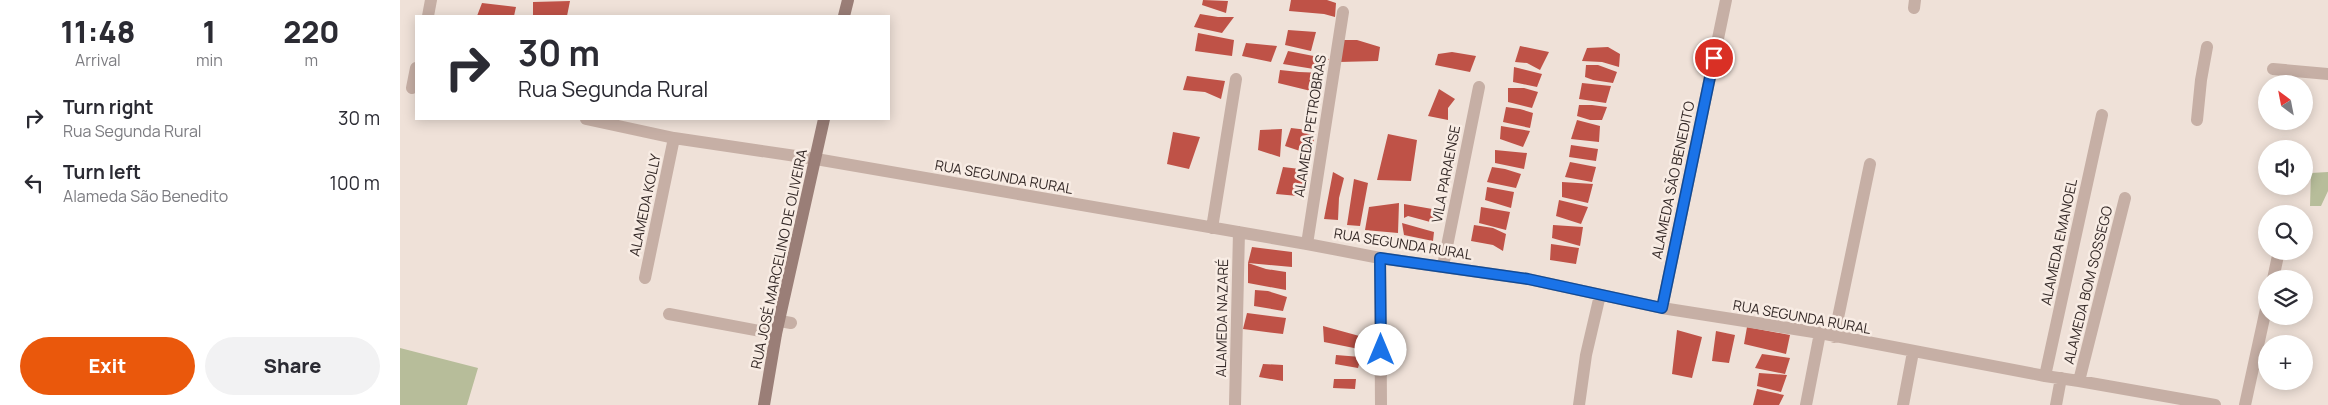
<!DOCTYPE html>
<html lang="en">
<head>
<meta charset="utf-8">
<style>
	body { margin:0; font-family:Manrope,sans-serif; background:#f2f2f3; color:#2b2b33; height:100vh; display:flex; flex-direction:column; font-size:19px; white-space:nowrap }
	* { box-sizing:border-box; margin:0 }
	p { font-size:16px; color:#7c7c81 }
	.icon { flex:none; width:28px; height:28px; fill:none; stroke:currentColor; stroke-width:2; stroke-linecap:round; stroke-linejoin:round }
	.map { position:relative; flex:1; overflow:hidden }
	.side { display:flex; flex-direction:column; background:#fff; width:400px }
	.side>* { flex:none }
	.banner { position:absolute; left:15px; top:15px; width:475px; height:105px; border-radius:0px; box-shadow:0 2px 12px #0003; background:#fff; color:#2b2b33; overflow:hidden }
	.needle { width:32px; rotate:328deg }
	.controls { position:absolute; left:1858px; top:75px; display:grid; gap:10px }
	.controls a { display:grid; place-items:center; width:55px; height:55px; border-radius:50%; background:#fff; box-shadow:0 2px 12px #0003; font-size:25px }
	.pin { position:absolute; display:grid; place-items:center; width:42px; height:42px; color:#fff; margin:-21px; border:2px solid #fff; border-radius:50%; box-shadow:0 1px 5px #0007 }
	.me { position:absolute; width:55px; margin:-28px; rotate:0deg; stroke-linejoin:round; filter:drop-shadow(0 0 4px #0008) }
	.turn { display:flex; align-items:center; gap:18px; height:105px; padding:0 20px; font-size:22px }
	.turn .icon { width:65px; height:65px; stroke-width:2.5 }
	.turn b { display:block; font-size:35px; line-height:42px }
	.eta { display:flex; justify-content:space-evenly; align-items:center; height:85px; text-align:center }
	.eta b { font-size:30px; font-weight:800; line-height:35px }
	.button { display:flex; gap:10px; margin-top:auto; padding:10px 20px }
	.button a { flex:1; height:58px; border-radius:30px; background:#ea580c; color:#fff; font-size:20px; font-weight:800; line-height:58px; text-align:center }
	.button a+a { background:#f2f2f3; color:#2b2b33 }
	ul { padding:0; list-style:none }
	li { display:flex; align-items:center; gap:15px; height:65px; padding:0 20px }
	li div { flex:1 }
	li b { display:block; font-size:19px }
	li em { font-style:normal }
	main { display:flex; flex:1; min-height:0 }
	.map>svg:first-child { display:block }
</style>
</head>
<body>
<main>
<section class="side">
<div class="eta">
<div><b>11:48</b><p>Arrival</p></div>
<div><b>1</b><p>min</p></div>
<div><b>220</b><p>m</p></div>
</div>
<ul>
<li><svg class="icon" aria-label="right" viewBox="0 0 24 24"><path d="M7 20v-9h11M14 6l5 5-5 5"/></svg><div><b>Turn right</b><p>Rua Segunda Rural</p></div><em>30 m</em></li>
<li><svg class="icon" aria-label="left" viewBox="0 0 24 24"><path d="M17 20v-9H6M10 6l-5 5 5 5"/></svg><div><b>Turn left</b><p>Alameda São Benedito</p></div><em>100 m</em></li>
</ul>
<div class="button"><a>Exit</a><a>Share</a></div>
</section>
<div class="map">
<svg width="1928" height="405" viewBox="0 0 1928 405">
	<rect width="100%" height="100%" fill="#efe1d8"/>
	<path fill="#b7bd9a" d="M1928,172V191L1921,206H1910L1911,173Z
		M0,348L78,368L67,405H0Z"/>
	<path fill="#bf5247" d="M803,0L828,1L826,13L802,5Z
		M891,0H927L936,3L935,17L924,14L889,11Z
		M170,1L167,16H133V2Z
		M82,3L116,7L114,16H77Z
		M800,14L818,17H834L822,33L794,27Z
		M888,30L916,32L911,51L885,45Z
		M798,33L834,40L832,56L795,51Z
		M944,40H957L980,47L978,61L939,62Z
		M846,43L877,46L871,62L842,56Z
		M1120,46L1149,52L1140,70L1127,63L1115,62Z
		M1208,47L1220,54L1219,67L1202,62L1182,61L1187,48Z
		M888,51L929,59L920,70L883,64Z
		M1052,52L1076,56L1070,72L1035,65L1038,54Z
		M1186,65H1198L1217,72L1213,83L1193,80L1185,77Z
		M1114,67L1142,74L1137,87L1113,82Z
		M880,70L899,72L924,73L915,92L878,83Z
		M787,76L825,81L821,99L805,92L783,90Z
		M1182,83L1211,86L1206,103L1179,99Z
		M1108,88H1124L1138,92L1132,108L1108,102Z
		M1039,89L1055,99L1048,108V120L1028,116Z
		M1179,105H1192L1207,107L1202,120H1190L1177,116Z
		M1106,107L1120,109L1133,113L1130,128L1103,122Z
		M1177,120L1200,126L1199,142L1171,139Z
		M1101,126L1130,131L1123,147L1100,139Z
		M891,128L916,131L911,152L900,151L885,146Z
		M882,129L880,157L858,150L860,130Z
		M773,132L800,137L789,169L767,164Z
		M988,134L1017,140L1011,181L977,180Z
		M1171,145L1198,149L1196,161L1169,157Z
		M1095,150L1127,153L1124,169L1095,163Z
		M1170,162L1196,167L1192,182L1165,177Z
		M883,167L908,170L898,196L876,194Z
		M1092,167L1105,169L1121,174L1116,188L1087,182Z
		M933,172L944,178L939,198L938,220L924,219Z
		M954,179L968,183L960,226L947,225Z
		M1162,182L1193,184L1188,203L1162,197Z
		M1087,187L1114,192L1111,208L1085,200Z
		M1159,200L1188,207L1181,224L1156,216Z
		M999,203L998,233L965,230L969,207Z
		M1004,204L1038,210L1034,223L1008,216L1004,218Z
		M1081,207L1110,212L1106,230L1079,223Z
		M1002,223L1034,232L1033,241L1004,235Z
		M1074,225L1093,228L1106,234L1103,251L1093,245L1071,241Z
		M1153,225L1183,227L1180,246L1152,238Z
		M1151,244L1179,248L1176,264L1150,260Z
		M852,247L892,252V267L848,263Z
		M848,263L866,269L886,272V290L848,283Z
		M855,290L868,291L887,297L883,311L854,306Z
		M847,313L886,318L883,334L843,329Z
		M923,326L963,337L964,350L924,342Z
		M1347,327L1390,335L1386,354L1344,344Z
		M1277,330L1302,337L1292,378L1272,374Z
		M1316,331L1335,335L1329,363L1312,361Z
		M1362,354L1390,358L1385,374L1355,368Z
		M936,355L961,357L958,368L935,364Z
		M863,364L883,365V381L859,377Z
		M1359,373L1387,375L1381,392L1357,386Z
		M934,379H956L955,389L933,388Z
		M1357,389L1384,395L1379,405H1353Z"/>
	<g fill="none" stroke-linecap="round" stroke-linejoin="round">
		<path stroke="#c6afa5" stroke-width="12" d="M1514,8L1515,0
			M28,16L31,0
			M1873,69L1928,74
			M12,88L16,68
			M186,119L274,138L416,159L907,244L980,258L1128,279L1262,308L1420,333L1645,376L1679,381L1815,405
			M1797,120L1801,80L1807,47
			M812,228L836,79
			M907,244L943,12
			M980,258L981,405
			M1043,266L1079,87
			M245,278L274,138
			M1873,279L1879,251
			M1262,308L1326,0
			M269,314L376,334
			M380,321L391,323
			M1434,337L1470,164
			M1645,376L1702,115
			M1679,381L1725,198
			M835,405L839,232
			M1179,405L1186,355L1200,295
			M1406,405L1420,333
			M1503,405L1513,352
			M1656,405L1661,378
			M1845,405L1866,309"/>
		<path stroke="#9a7e77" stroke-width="12" d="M444,16L448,0
			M364,405L376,334L424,119"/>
	</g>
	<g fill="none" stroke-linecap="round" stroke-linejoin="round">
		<defs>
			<path id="route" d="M981,350L980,258L1128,279L1262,308L1314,58"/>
		</defs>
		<use href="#route" stroke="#114b97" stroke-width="12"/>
		<use href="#route" stroke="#1a73e8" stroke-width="9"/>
	</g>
	<g text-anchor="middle" stroke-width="5" stroke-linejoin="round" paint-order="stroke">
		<g font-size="14" fill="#332826" stroke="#f8ece4">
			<text transform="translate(910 126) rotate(-81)" y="5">ALAMEDA PETROBRAS</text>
			<text transform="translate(1046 174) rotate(-79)" y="5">VILA PARAENSE</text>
			<text transform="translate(604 177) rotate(10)" y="5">RUA SEGUNDA RURAL</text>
			<text transform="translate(1273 180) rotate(-78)" y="5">ALAMEDA SÃO BENEDITO</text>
			<text transform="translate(245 205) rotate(-78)" y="5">ALAMEDA KOLLY</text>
			<text transform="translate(1659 242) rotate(-78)" y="5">ALAMEDA EMANOEL</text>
			<text transform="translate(1003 244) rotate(9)" y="5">RUA SEGUNDA RURAL</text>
			<text transform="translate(379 259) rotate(-78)" y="5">RUA JOSÉ MARCELINO DE OLIVEIRA</text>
			<text transform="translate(1688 285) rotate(-76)" y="5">ALAMEDA BOM SOSSEGO</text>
			<text transform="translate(1402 317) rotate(10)" y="5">RUA SEGUNDA RURAL</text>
			<text transform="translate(822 318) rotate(-89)" y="5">ALAMEDA NAZARÉ</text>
		</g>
	</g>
</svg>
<div class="controls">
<a><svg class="needle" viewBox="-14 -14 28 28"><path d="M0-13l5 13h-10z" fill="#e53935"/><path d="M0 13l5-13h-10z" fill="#7c7c81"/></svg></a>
<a><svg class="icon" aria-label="sound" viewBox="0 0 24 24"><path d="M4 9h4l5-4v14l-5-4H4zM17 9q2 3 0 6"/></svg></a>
<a><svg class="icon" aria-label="search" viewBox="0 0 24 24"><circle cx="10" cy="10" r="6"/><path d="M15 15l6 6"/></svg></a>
<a><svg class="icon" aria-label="layers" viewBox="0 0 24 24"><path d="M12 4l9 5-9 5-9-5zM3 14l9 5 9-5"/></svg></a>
<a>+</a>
</div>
<div class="pin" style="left:1314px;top:58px;background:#d93025"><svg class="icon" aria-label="arrive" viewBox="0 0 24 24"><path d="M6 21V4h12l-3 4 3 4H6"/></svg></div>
<svg class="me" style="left:981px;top:350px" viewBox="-20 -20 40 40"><circle r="19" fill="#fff"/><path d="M0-13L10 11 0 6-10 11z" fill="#1a73e8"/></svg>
<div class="banner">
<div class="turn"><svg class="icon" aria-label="right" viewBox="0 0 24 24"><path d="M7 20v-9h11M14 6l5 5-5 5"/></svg><div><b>30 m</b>Rua Segunda Rural</div></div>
</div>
</div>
</main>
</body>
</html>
